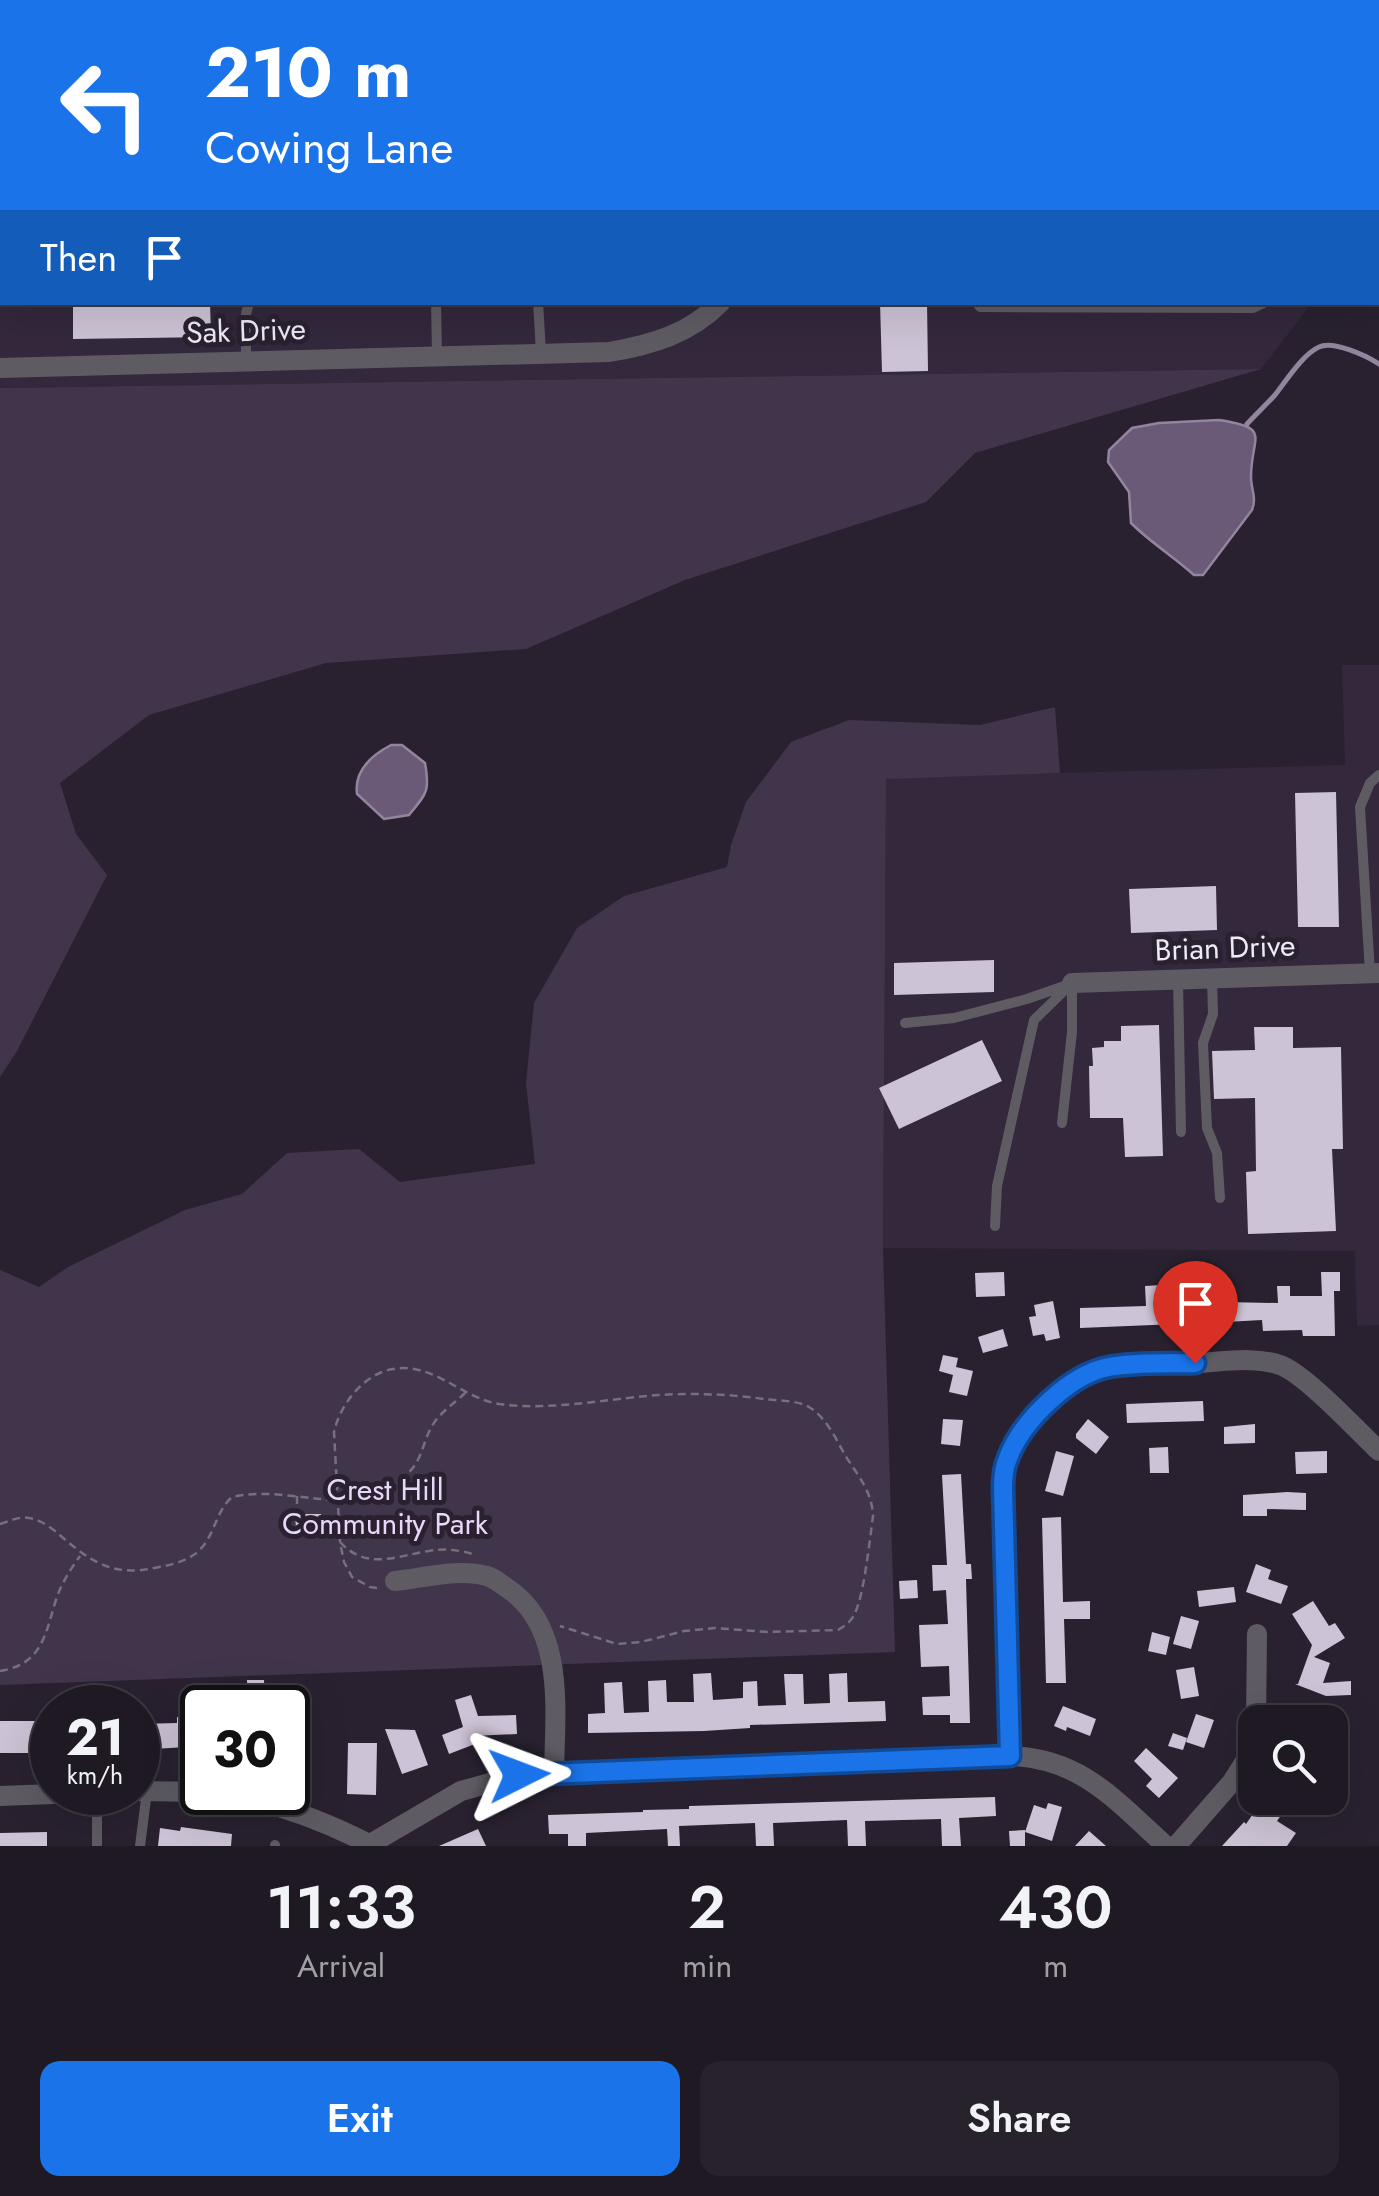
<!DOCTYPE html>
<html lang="en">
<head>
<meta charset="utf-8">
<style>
	body { margin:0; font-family:Jost,sans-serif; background:#27222c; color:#f1f3f6; height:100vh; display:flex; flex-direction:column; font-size:38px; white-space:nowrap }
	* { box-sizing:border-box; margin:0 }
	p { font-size:32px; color:#a1a0a6 }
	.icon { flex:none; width:55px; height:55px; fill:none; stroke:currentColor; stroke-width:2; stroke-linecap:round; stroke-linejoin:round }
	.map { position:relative; height:1846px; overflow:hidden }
	.sheet { display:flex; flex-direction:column; background:#1f1924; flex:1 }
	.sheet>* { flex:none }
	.banner { position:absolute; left:0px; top:0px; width:1380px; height:305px; box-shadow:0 10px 40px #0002,0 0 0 2px #3c3841; background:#1a73e8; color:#fff; overflow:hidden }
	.buttons { position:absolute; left:1238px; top:1705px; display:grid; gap:20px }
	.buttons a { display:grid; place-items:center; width:110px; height:110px; border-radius:20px; background:#1f1924; box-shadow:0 10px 40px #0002,0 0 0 2px #3c3841; font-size:50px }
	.speed { position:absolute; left:30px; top:1685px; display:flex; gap:20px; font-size:50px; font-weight:700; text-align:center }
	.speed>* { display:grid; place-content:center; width:130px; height:130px; border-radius:50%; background:#1f1924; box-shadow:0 10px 40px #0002,0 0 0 2px #3c3841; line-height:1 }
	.speed small { font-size:25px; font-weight:400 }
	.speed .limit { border:5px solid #111; border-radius:15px; background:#fff; color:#111 }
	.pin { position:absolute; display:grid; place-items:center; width:85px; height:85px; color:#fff; margin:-102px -42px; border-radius:50% 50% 50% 0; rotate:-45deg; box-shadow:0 0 10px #0007 }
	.pin .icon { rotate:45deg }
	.me { position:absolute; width:110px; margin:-55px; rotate:87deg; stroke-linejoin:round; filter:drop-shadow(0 0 8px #0008) }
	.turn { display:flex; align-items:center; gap:35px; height:210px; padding:0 40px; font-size:45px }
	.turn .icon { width:130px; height:130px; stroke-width:2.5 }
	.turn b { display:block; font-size:70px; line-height:85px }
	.then { display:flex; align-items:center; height:95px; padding:0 40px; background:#0003; gap:20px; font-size:38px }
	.eta { display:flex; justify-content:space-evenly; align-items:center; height:170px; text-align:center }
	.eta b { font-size:60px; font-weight:600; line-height:70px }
	.cta { display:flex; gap:20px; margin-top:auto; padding:20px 40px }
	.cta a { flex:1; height:115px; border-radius:20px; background:#1a73e8; color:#fff; font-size:40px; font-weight:600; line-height:115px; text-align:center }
	.cta a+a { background:#27222c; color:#f1f3f6 }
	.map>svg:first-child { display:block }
</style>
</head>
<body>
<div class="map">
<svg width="1379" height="1846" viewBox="0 0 1379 1846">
	<rect width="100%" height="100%" fill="#292130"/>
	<path fill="#33283c" d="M2,195V302L1312,303L1261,369L0,388V196Z
		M1342,665H1379V1325L1357,1326L1355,1251L883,1248L886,778L1345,765Z"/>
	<path fill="#41354b" d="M1261,369L975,453L926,502L685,580L526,649L326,663L149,715L60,783L76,834L107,875L17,1051L0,1077V388Z
		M1055,707L1060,773L886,779L883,1248L895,1652L0,1685V1270L39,1287L68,1267L185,1210L242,1194L287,1153L359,1149L400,1182L535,1164L526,1083L534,1003L577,928L624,896L727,867L731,845L746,802L791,742L849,720L980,725Z"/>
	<path fill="#6a5a78" stroke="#92859d" stroke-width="2.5" d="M1219,420C1273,428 1251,436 1251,477C1251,490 1257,497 1252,510L1203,575H1194C1173,556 1151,543 1131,523L1129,492L1108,462L1109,450L1132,428L1159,423Z
		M391,745H402L425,763C430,791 427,793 409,815L384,819L357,794C354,771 372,755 391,745Z"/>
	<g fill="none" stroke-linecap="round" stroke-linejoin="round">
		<path stroke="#92859d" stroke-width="5" d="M1247,424C1256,414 1266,405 1275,395C1286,381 1303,354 1319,347C1333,340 1367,356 1379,364"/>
	</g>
	<path fill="#cdc3d6" d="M73,302H210L211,337L73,339Z
		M880,302H927L928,371L882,372Z
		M1336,792L1339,927H1298L1295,793Z
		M1216,886L1217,930L1131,933L1129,889Z
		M994,960V992L894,995V963Z
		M1159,1025L1163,1156L1125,1157L1123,1118H1090L1089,1066H1093L1092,1048L1104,1047V1041H1121V1026Z
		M1254,1027H1293V1048L1341,1047L1343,1149H1332L1336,1231L1248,1234L1246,1172L1256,1171L1255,1098L1214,1099L1212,1051L1255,1050Z
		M982,1040L1002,1081L899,1129L879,1088Z
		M1004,1272L1005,1296L976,1297L975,1273Z
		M1321,1272H1340V1291H1334L1335,1336H1303L1302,1330L1263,1331L1262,1320L1225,1322L1224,1302L1278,1303L1277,1286H1290V1296H1322Z
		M1162,1285L1164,1305L1200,1304L1201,1323L1080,1328V1308L1146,1306L1145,1286Z
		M1053,1301L1060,1338L1046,1341L1044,1334L1033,1336L1029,1317L1036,1316L1034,1305Z
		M1003,1329L1008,1346L983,1353L978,1337Z
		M943,1355L958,1358L956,1367L973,1371L967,1396L949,1392L953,1375L939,1371Z
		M1203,1401L1204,1421L1127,1423L1126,1404Z
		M943,1419L963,1420L960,1446L941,1444Z
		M1088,1419L1109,1437L1096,1454L1076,1438V1434Z
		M1255,1424V1443L1224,1444V1427Z
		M1168,1447L1169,1473H1150L1149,1448Z
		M1056,1451L1074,1456L1063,1496L1045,1491Z
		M1327,1451V1473L1296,1474L1295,1452Z
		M961,1474L966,1564H971L972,1579H966L970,1723H950V1715H923L922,1697L950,1696L949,1666L921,1667L919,1625L948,1624L946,1590L933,1591L932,1565H947L942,1475Z
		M1287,1492L1306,1493V1510L1267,1509V1516H1243V1495Z
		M295,1514H321V1529H296Z
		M1061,1517L1063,1602L1090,1601V1619H1064L1066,1683H1046L1042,1518Z
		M1256,1564L1271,1570L1268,1579L1288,1586L1281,1604L1246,1592Z
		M917,1580L918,1598L900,1599L899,1581Z
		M1234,1587L1236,1602L1199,1607L1197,1591Z
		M1313,1601L1329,1626L1335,1623L1345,1638L1314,1657L1330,1663L1323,1683L1351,1681V1695L1326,1696L1295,1684H1298L1312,1645L1292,1614Z
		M1181,1616L1199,1621L1191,1649L1173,1644Z
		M1152,1632L1170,1637L1166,1655L1148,1651Z
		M1194,1667L1199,1696L1181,1699L1176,1670Z
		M711,1673L713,1700L743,1698V1682L757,1681L758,1706L786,1705L784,1674H803L804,1704L830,1703L829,1674L847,1673L848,1702L885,1701L886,1721L750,1725V1728L704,1731L588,1733V1714L605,1713L604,1683L622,1682L624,1713L649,1712L648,1681L666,1680L667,1702H694L693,1674Z
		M247,1680H264L265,1708H248Z
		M471,1695L478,1716L516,1715L517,1734L472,1736L475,1744L449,1754L442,1735L463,1727L455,1700Z
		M1290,1704H1314V1722H1290Z
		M1063,1706L1096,1719L1090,1736L1067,1727L1066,1731L1054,1726Z
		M1196,1714L1214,1720L1204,1748L1186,1742Z
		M202,1716V1746L138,1750V1724L177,1723V1717Z
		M0,1721H52V1753H0Z
		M385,1729L415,1730L428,1765L402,1774Z
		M1173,1733L1187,1738L1183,1750L1168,1746Z
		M348,1743H377L376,1795L347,1794Z
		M1146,1748L1178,1778L1159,1798L1146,1786L1152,1779L1134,1761Z
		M995,1797L996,1816L959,1818L961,1846H942L941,1819L865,1821L866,1846H848L847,1820L773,1823L774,1846H756L755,1823L679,1826L680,1846H668L667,1829L586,1833V1846H568V1834H549L548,1815L643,1812V1810L689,1809V1806Z
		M1264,1798H1293L1277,1821L1296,1833L1287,1846H1222L1244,1822L1246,1824Z
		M1048,1803L1062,1807L1052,1841L1025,1832V1846H1010L1009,1831L1025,1830V1832L1034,1805L1046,1809Z
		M181,1827L232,1834L231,1846H158L160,1828L180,1831Z
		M478,1829L486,1846H439Z
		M1089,1831L1106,1846H1075Z
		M47,1832V1846H0V1833Z"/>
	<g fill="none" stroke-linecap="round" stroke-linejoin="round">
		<path stroke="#766f7c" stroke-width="2.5" stroke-dasharray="8 5" stroke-linecap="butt" d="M470,0L471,2
			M297,1496V1514
			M0,1524C10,1521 19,1516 29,1518C42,1520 53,1529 62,1537C95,1565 116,1577 159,1567C172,1565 185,1561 195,1554C215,1539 214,1513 232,1497C296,1483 354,1525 408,1473C422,1461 423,1441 432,1426C440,1412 454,1404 465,1393
			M340,1542C367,1571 395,1556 429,1551C445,1548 460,1550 476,1555
			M377,1588L370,1587L352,1577L344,1562L340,1542L334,1432C340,1405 363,1374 393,1369C434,1362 461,1398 499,1404C551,1411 606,1399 658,1395C694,1393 729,1394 764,1399C778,1401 797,1400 809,1407C826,1417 836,1439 845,1455C858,1476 872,1491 873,1516C870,1538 864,1595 855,1613C852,1621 845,1626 838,1630L767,1632L715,1628L684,1631L641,1642L617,1644L560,1626
			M0,1671C43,1664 45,1634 56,1600C61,1584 70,1570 80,1556"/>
		<path stroke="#5f5b63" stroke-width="10" d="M1379,94V98
			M436,302L437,355
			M538,302L541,352
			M976,302L980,307L1253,308L1266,302
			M246,361V314L249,302
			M1370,973L1360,807L1370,783L1379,775
			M1212,979L1213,1014L1203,1043L1207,1128L1217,1153L1220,1198
			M1178,980L1181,1132
			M905,1023L954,1018L1027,999L1067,985
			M1062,1123L1072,1032V984
			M995,1226L997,1186L1034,1020L1072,983
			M97,1793V1846
			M140,1846L147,1791
			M275,1846V1845"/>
		<path stroke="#5f5b63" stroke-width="20" d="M1378,211H1379
			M0,368L609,352C651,345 690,334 721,302
			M1072,983L1379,973
			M395,1581C424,1578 458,1568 487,1576C494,1578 501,1584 507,1588C566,1627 555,1711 554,1773
			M1256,1722L1257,1634
			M1009,1756L1004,1478C1008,1450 1021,1431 1040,1412C1053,1399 1065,1385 1081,1377C1114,1358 1159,1364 1195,1363C1222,1362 1254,1356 1280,1365C1304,1373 1358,1431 1379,1451
			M138,1791L202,1792
			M206,1792C265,1798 321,1819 373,1846
			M0,1796L107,1792
			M367,1846L461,1791L519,1775L1009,1756C1082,1758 1116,1801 1166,1846
			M1176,1846L1232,1782L1249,1755L1255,1732"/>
	</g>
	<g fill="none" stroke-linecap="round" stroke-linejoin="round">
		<defs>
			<path id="route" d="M519,1775L1010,1756L1003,1488C1003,1478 1004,1467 1008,1458C1022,1421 1070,1374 1109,1367C1137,1362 1167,1364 1195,1363"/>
		</defs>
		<use href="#route" stroke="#114b97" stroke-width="25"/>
		<use href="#route" stroke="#1a73e8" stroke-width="18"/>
	</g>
	<g text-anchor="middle" stroke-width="10" stroke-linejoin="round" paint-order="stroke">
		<g font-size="30" fill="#efe9f4" stroke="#292130">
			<text transform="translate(246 331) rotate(-2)" y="10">Sak Drive</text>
			<text transform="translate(1225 948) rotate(-2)" y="10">Brian Drive</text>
		</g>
		<g font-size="30" fill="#e9d7f9" stroke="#292130">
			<text x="385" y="1500">Crest Hill<tspan x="385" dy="34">Community Park</tspan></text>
		</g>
	</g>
</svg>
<div class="buttons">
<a><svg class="icon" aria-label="search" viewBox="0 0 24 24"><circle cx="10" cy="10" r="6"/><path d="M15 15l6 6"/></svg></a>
</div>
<div class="speed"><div>21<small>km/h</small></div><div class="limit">30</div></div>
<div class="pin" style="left:1195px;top:1363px;background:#d93025"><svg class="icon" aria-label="arrive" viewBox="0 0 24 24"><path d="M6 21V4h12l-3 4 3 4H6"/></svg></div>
<svg class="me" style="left:519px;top:1775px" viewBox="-20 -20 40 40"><path d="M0-17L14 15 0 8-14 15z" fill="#1a73e8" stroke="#fff" stroke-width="4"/></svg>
<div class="banner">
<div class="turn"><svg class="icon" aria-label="left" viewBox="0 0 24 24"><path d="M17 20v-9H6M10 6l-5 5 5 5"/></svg><div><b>210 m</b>Cowing Lane</div></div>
<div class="then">Then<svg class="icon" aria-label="arrive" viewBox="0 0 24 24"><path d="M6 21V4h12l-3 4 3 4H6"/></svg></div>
</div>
</div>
<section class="sheet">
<div class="eta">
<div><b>11:33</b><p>Arrival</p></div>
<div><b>2</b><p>min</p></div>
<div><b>430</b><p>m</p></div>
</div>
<div class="cta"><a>Exit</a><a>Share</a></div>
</section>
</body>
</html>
